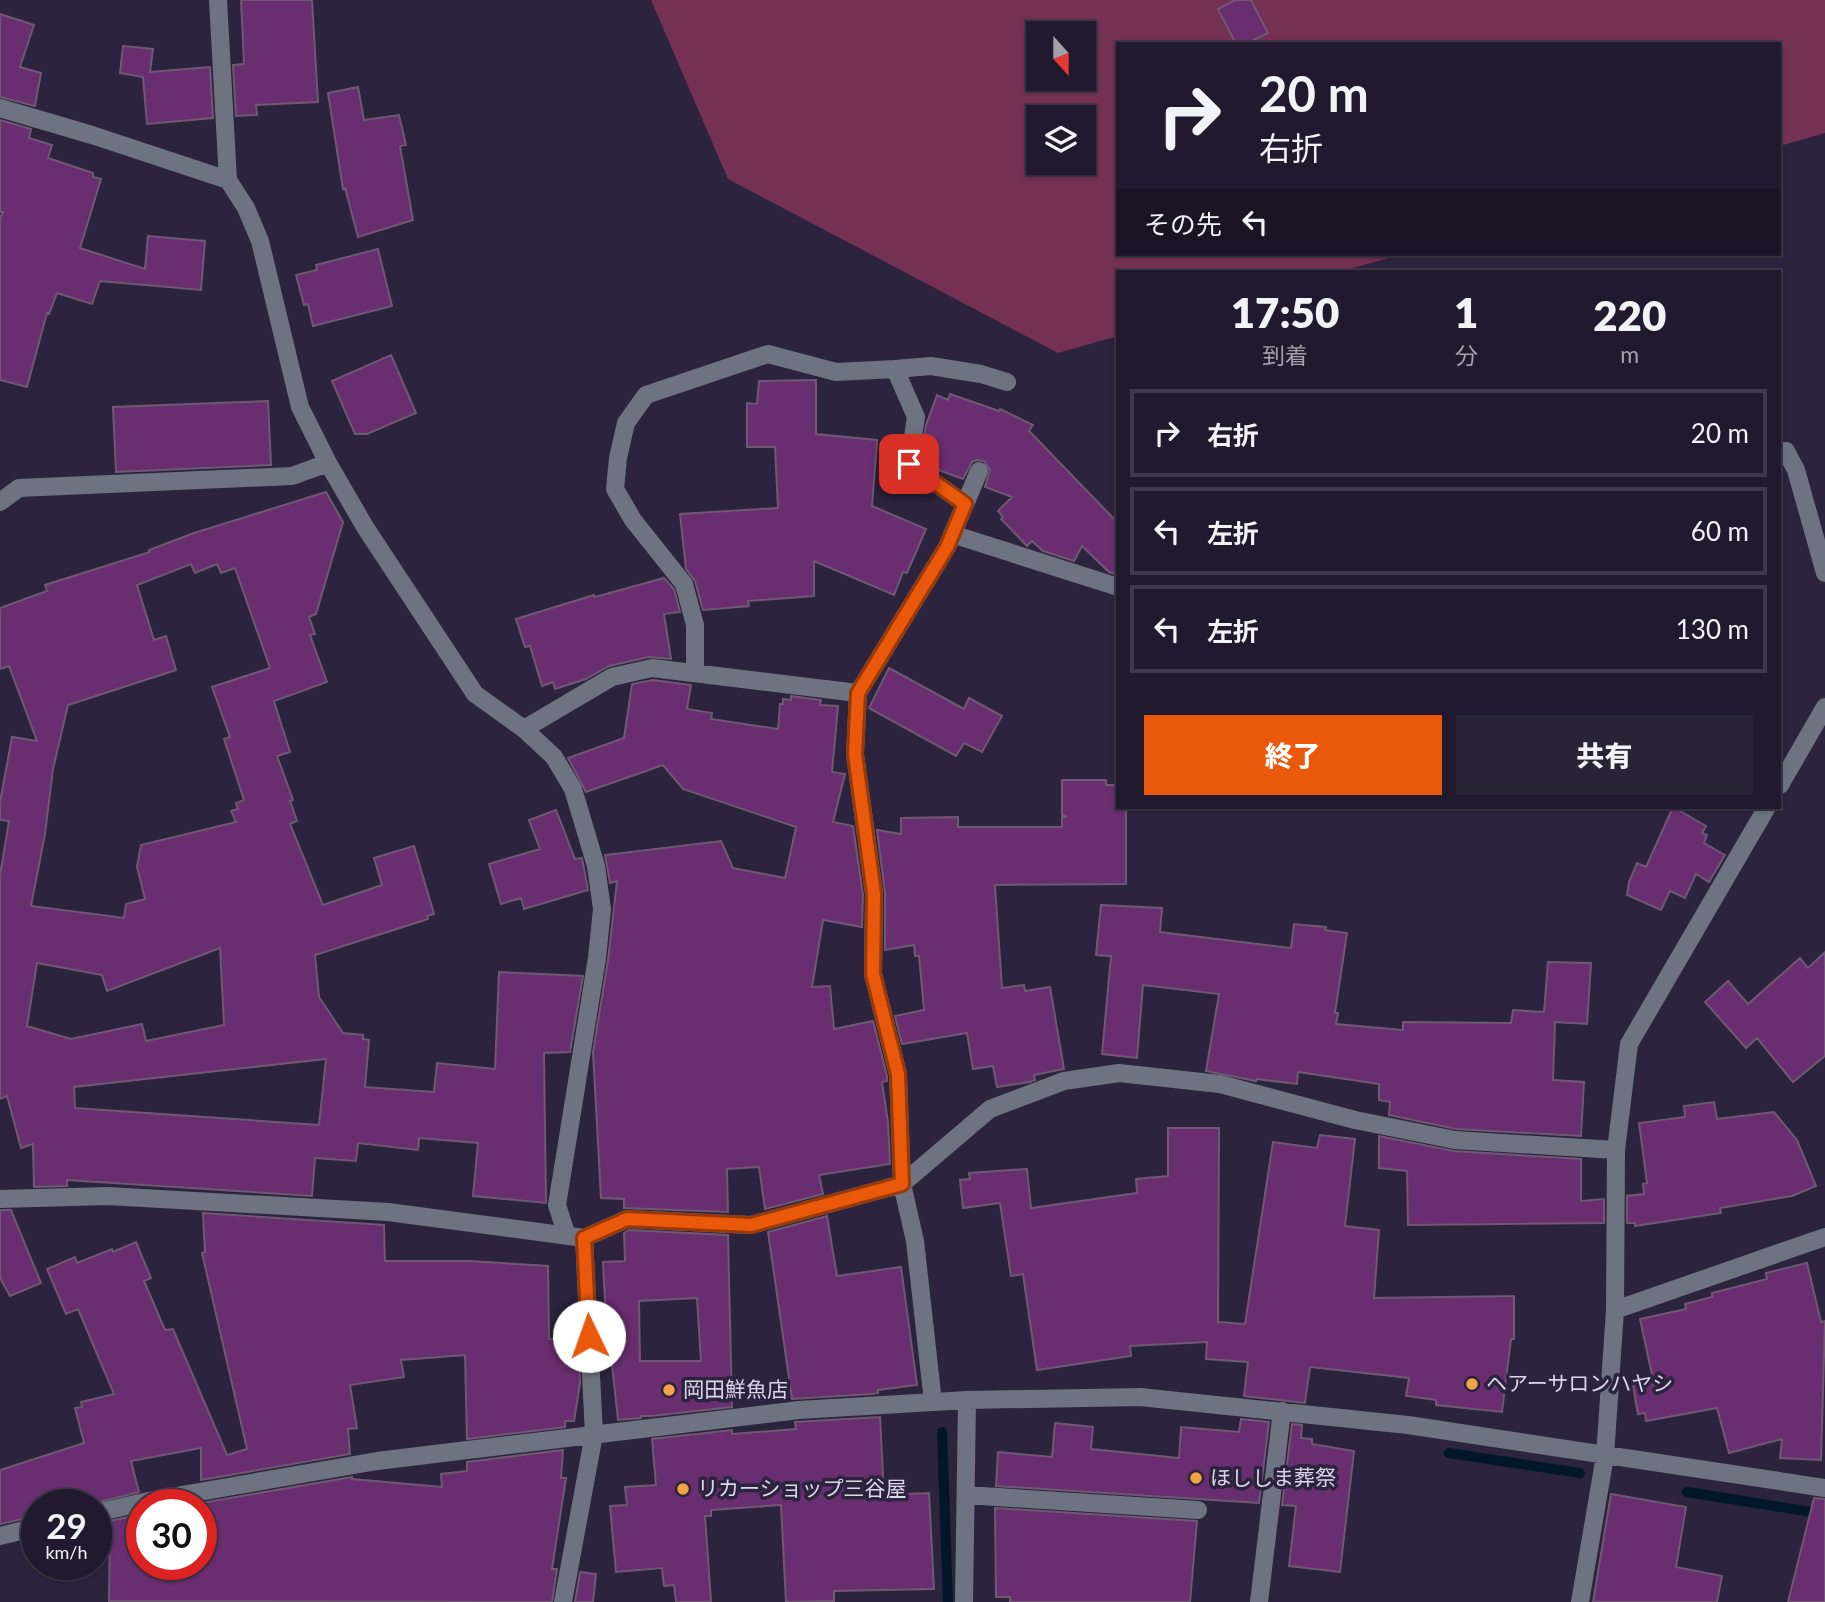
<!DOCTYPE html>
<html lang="ja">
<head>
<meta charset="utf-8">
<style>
	body { margin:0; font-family:Lato,"Noto Sans JP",sans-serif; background:#292336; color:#f1f3f6; height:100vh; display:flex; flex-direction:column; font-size:26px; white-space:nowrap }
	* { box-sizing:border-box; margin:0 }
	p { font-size:23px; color:#a2a1aa }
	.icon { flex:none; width:38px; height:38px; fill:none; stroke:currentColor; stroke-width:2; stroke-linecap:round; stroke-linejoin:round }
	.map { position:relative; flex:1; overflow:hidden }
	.details { position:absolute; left:1116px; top:270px; width:665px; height:539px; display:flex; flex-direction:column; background:#211a2e; border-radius:0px; box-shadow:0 2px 5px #0004,0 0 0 2px #3e384a }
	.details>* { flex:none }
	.banner { position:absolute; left:1116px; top:42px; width:665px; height:214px; border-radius:0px; box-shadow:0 2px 5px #0004,0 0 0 2px #3e384a; background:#211a2e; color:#f1f3f6; overflow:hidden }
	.needle { width:46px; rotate:159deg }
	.fabs { position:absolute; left:1026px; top:21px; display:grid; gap:14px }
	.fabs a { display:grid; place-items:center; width:70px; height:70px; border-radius:0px; background:#211a2e; box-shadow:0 2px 5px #0004,0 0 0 2px #3e384a; font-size:35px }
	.speed { position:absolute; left:21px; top:1489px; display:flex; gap:14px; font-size:35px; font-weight:700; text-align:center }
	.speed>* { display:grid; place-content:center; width:91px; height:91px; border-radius:50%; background:#211a2e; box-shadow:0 2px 5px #0004,0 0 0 2px #3e384a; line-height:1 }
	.speed small { font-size:18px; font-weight:400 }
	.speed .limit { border:10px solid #d22; background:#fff; color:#111 }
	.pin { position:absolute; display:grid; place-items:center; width:60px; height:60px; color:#fff; margin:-30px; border-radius:14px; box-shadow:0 4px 10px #0006 }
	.me { position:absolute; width:77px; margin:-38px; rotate:357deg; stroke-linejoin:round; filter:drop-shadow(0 0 5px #0008) }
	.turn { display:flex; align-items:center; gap:24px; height:147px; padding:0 28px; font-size:32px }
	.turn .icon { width:91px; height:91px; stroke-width:2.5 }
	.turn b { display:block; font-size:49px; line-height:60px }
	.then { display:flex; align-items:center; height:66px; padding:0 28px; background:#0003; gap:14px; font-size:26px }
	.eta { display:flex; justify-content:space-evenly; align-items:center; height:119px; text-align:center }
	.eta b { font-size:42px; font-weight:800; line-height:49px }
	.button { display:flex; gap:14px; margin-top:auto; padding:14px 28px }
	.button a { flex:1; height:80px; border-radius:0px; background:#ea580c; color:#fff; font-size:28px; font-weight:800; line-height:80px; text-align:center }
	.button a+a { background:#292336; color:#f1f3f6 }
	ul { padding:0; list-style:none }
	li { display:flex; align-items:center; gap:21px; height:88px; margin:0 14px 10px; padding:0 14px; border:4px solid #3e384a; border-radius:0px }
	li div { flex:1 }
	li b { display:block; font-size:26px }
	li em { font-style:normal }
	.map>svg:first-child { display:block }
</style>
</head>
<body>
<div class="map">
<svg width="1825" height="1602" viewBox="0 0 1825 1602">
	<rect width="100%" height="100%" fill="#2c233e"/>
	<path fill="#743154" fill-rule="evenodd" d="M651,0H1825V133L1780,146V44H1118V254H1403L1342,271H1118V336L1058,353L728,179ZM1038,33H1083V79H1038ZM1038,117H1083V163H1038Z"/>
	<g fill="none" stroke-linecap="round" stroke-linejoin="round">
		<path stroke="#00172a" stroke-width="10" d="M942,1432L948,1602
			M1449,1453L1580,1473
			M1687,1492L1825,1514"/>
	</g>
	<path fill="#692e6f" stroke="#6f5871" stroke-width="2" fill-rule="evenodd" d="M241,0H312L318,102L256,105L257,115L236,116L233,65L244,64Z
		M1235,0H1251L1268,33L1246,44H1236L1218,9Z
		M0,14L34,25L20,67L41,73L35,106L0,97Z
		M123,46L153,49L150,72L210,67L213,118L147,124L143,77L120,73Z
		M358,87L364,120L399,115L406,145L400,146L413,220L358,237L345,188L343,189L328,93Z
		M0,120L31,129L29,138L52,145L48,158L93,173V177L101,179L80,248L145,269L148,236L205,241L201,290L100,281L92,304L57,293L49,314L47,313L27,387L0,380V218L3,212H0Z
		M378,249L392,306L313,326L308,304L304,305L296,275L317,270L316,265Z
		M391,355L416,413L367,434H355L332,381Z
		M816,380V434L877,440L872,506L926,529L907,573L903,572L894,595L814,561V596L748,601L749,606L703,610L695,581L686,569L680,514L778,508L775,447H747V403L757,404L759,381Z
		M950,394L999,411L1000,409L1033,425L1029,431L1118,523V575L1109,572L1082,546L1074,561L1043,551L1032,541L1027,546L1001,519L1003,517L998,511L1012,497L985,487L990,470L984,461L977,460L972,462L963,479L936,469L921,459L926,425L937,395L948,400Z
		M268,401L271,465L116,472L113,407Z
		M326,492L343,522L316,614L309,617L315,634L310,635L327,682L274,701L290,752L277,756L293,800L290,801L297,821L290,824L323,905L382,885L374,858L414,846L434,914L427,916L428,919L315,955L319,997L343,1033L363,1035V1039L369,1040L365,1087L434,1092L437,1063L495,1069L499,972L583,976L570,1052L544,1053L546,1203L473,1196L478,1143L419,1138L418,1150L358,1143L356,1161L315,1158L312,1196L67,1180V1186L34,1187L33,1144L21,1148L7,1096L0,1099V875L9,821L0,820V802L12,737L37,741L9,666L0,669V608L47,591L45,585L150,552L149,550L194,533ZM191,564L195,573L217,564L221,573L235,568L270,668L212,687L230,737L224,739L244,800L236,803L238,809L231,811L236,822L141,845L137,867L145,899L126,904L124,918L31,906L45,834L53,769L68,705L176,670L166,636L154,640L137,585ZM220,948L224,1025L146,1041L142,1024L71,1039L27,1026L37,963L102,975L107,991ZM326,1059L319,1125L75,1108L74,1087Z
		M664,578L674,589L680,612L664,614L671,659L649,657L609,666L586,679L555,689L553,682L542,686L530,646L525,647L516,619L594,595L595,597Z
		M889,668L964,709L969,698L1002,716L982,752L964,743L956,756L869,708Z
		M653,680L691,685L687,709L712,713L711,719L778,729L780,704H783V699L791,700V696L821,700L820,705L838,706L832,772L845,774L833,822L853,826L863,895L862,927L823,920L812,987L830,986L834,1029L873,1021L887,1076V1081L882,1082L888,1122L890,1164L819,1175L823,1194L765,1209L759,1167L727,1169L728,1212L624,1208V1199L601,1198L593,1052L608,960L617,881L610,883L605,855L721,841L733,868L785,878L796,827L683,789L663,765L586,792L568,758L624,738L632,684Z
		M1062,780H1106V785H1118V807H1126V884L995,885L1002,988L1024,985L1025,991L1050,987L1064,1069L1034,1075L1035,1080L1030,1082L997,1087L993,1066L973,1069L967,1033L902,1044L895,1016L924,1010L919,956H915L914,945L885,950V893L877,830L901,834V818L958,817V827H1062V817H1067L1062,815Z
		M1673,807L1706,826L1702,833L1707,835L1704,843L1725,855L1709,882L1696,874L1685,898L1670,891L1661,910L1627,895L1629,882L1637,863L1646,867Z
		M556,810L575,859L582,858L588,890L524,909L521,898L501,904L489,864L540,849L529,820Z
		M1101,905L1162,908L1160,932L1291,948L1294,924L1326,927L1325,930L1347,933L1335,1013H1338L1336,1024L1403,1030V1022L1511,1023L1513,1010L1544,1012L1548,962L1591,963L1587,1024L1555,1022L1553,1080L1584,1082L1581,1136L1456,1129L1389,1115L1390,1102L1379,1100V1084L1298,1072L1297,1084L1257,1079L1256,1081L1206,1071L1219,994L1143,985L1137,1058L1102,1054L1111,956L1096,955Z
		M1825,952V1056L1793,1082L1757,1038L1746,1048L1705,1002L1728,981L1748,1004L1800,958L1808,968Z
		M1714,1102L1717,1119L1774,1112L1797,1140L1816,1186L1792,1196L1720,1208L1721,1213L1635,1226V1223H1627V1196L1644,1194L1643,1184L1647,1183L1639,1123L1685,1117L1684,1106Z
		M1168,1128H1219L1218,1322L1245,1324L1273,1142L1317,1148L1320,1135L1355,1139L1345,1226L1379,1230L1374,1298L1514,1296V1339H1511L1502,1412L1436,1405V1400L1406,1396L1409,1378L1310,1367L1305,1403L1244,1396L1248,1362L1206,1359L1207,1342L1130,1346L1131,1356L1037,1370L1023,1274L1011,1276L1000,1203L963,1208L960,1180L970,1179L969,1173L1027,1169L1031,1208L1137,1193L1136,1179L1168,1176Z
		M1379,1136L1454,1151L1581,1159V1201L1604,1199V1223L1408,1225L1407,1171L1379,1168Z
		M0,1210H11L41,1283L10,1296L0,1278Z
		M203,1213L384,1225L385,1261H470L548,1266L549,1339L578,1337L580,1383L574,1421H565V1427L467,1439L465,1355L401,1360L404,1377L350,1385L357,1428L348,1429L350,1454L201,1480V1448L131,1461L139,1492L88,1505H37V1516L0,1524V1470L84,1443L75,1408L82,1407L81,1402L114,1394L78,1309L66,1314L47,1269L75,1257L77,1263L112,1249L113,1252L136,1242L151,1278L144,1281L165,1330L173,1329L227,1455L247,1449L202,1253L205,1252Z
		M827,1216L837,1276L901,1267L917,1385L878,1390V1393L872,1394L792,1399L768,1232Z
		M629,1230L728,1235L732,1407L651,1416H641V1418L618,1420L605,1301L603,1262L625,1261L624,1233ZM697,1298L701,1361H640L639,1301Z
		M1807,1263L1821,1322L1825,1321L1821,1460L1780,1458L1782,1439L1729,1453L1717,1408L1646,1421L1645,1413L1638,1414L1632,1380L1654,1384L1640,1319L1686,1309L1685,1304L1712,1297V1293L1767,1279L1766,1273Z
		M880,1417L884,1495L929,1493L934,1589L834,1591V1601L786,1602L781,1505L711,1510V1516H705L711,1602H676L674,1585L664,1586L662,1568L616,1572L610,1506L627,1505L625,1487L656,1485L652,1439L732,1430V1434L796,1429L795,1422Z
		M1241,1419L1269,1422L1259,1503L996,1486L998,1452L1052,1457L1055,1423L1093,1427L1091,1449L1179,1458L1181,1427L1239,1432Z
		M1292,1424L1302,1425L1301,1438L1312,1439V1444L1354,1451L1340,1572L1289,1566L1296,1506L1282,1505Z
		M563,1450L561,1478H566L552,1569H557L552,1602L109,1601L110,1521L142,1514V1564H201V1503L352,1477V1479L442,1487L441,1474L467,1471V1462Z
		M1611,1494L1686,1507L1676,1567L1722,1576L1717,1602H1593Z
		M1814,1498L1825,1499V1602H1788Z
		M995,1508L1197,1521L1190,1602H1010V1597H996Z
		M580,1572L596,1574L593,1602H575Z"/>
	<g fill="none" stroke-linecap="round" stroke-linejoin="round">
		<path stroke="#6e7381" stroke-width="18" d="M218,0L228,180
			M0,108L92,135L228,180L246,208L260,241L300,407L328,463L365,527L475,694L524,729L554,757L573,789L596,866L602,909L597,958L557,1205L567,1236
			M895,369L931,366L981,374L1007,382
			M1780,451H1786L1796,470L1825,573
			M0,502L19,488L292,476L328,463
			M952,534L1118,587
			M695,673V625L684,584L633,520L615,489L618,458L626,423L646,395L768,354L836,372L895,369L916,417L909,464L965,504
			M524,729L612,677L652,668L858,693
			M1780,785L1825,707
			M0,1199L108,1196L388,1212L584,1238L627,1219L751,1225L902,1184L990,1109L1064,1081L1119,1073L1220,1084L1355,1120L1455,1140L1616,1150
			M1615,1310L1825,1237
			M933,1402L915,1241L902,1184L898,1074L873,974L874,894L855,754L858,693L947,547L979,471
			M966,1495L1198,1510
			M96,1513L153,1500L377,1461L799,1410L967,1400L1140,1397L1408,1425L1825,1488
			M0,1536L37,1527
			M563,1602L594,1434L584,1238
			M964,1602L967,1400
			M1259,1602L1282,1411
			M1580,1602L1605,1456L1615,1310L1616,1150L1629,1044L1767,807"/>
	</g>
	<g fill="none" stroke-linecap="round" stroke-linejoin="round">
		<defs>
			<path id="route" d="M589,1336L584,1238L627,1219L751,1225L902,1184L898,1074L873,974L874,894L855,754L858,693L947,547L965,504L909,464"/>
		</defs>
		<use href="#route" stroke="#983908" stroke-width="18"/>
		<use href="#route" stroke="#ea580c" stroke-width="12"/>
	</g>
	<g fill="#f3a442" stroke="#2c233e" stroke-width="2.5">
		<circle cx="1472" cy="1384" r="7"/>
		<circle cx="669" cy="1390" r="7"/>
		<circle cx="1196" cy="1478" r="7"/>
		<circle cx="683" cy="1489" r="7"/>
	</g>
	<g text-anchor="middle" stroke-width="7" stroke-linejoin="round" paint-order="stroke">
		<g font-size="21" fill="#dcd7e9" stroke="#2c233e" text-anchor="start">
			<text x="1486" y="1391">ヘアーサロンハヤシ</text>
			<text x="683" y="1397">岡田鮮魚店</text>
			<text x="1210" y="1485">ほししま葬祭</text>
			<text x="697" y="1496">リカーショップ三谷屋</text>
		</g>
	</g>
</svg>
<div class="fabs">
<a><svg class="needle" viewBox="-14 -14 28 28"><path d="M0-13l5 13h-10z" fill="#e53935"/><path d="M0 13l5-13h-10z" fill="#a2a1aa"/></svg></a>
<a><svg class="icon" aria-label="layers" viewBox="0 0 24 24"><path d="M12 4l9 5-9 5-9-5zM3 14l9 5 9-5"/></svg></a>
</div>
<div class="speed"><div>29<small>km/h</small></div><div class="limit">30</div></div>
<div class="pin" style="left:909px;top:464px;background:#d93025"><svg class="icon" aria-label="arrive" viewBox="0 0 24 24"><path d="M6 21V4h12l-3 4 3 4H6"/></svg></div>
<svg class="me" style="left:589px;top:1336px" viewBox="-20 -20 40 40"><circle r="19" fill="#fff"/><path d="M0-13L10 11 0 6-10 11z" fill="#ea580c"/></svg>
<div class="banner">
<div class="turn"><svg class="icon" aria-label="right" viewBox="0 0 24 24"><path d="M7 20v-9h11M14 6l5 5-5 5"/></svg><div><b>20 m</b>右折</div></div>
<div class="then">その先<svg class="icon" aria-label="left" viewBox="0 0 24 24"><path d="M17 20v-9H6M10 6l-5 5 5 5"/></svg></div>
</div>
<section class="details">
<div class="eta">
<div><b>17:50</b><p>到着</p></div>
<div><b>1</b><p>分</p></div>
<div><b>220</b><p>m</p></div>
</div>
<ul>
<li><svg class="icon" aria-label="right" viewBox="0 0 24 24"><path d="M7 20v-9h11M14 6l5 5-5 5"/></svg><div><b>右折</b></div><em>20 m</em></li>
<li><svg class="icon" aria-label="left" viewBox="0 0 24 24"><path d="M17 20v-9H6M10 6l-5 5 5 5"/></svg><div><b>左折</b></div><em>60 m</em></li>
<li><svg class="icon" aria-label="left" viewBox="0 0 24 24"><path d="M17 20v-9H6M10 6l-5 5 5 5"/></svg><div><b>左折</b></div><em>130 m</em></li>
</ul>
<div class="button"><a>終了</a><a>共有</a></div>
</section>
</div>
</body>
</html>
